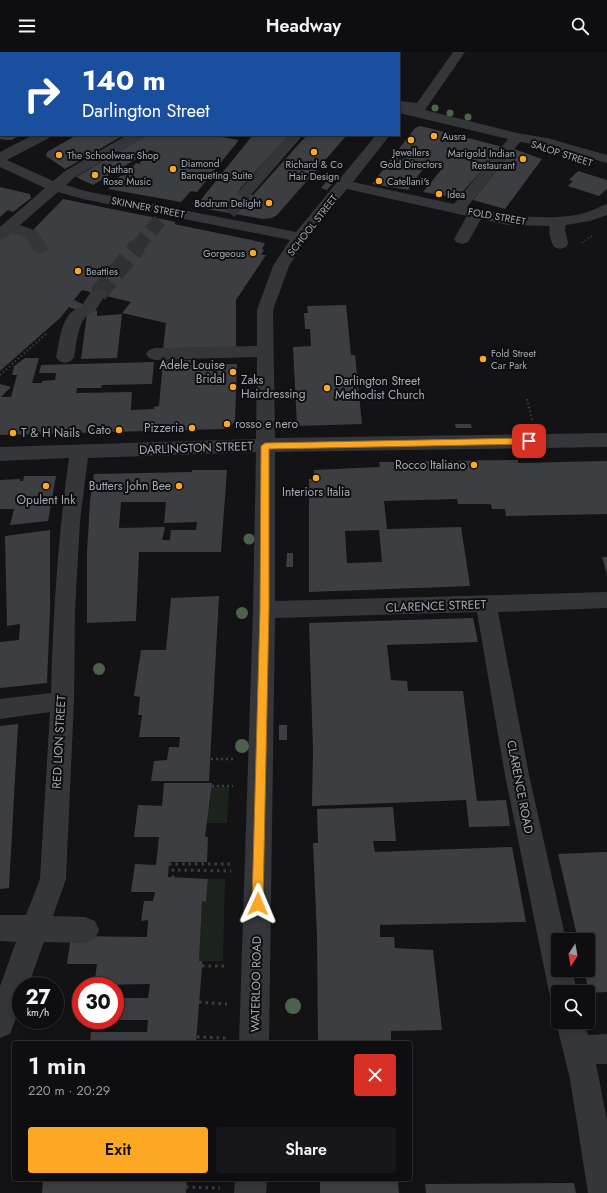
<!DOCTYPE html>
<html lang="en">
<head>
<meta charset="utf-8">
<style>
	body { margin:0; font-family:Jost,sans-serif; background:#171719; color:#f1f3f6; height:100vh; display:flex; flex-direction:column; font-size:15px; white-space:nowrap }
	* { box-sizing:border-box; margin:0 }
	p { font-size:13px; color:#9b9c9f }
	.icon { flex:none; width:22px; height:22px; fill:none; stroke:currentColor; stroke-width:2; stroke-linecap:round; stroke-linejoin:round }
	.map { position:relative; flex:1; overflow:hidden }
	.details { position:absolute; left:12px; top:989px; width:400px; height:140px; display:flex; flex-direction:column; background:#0e0e10; border-radius:4px; box-shadow:0 2px 6px #0003,0 0 0 1px #2e2e30 }
	.details>* { flex:none }
	.banner { position:absolute; left:0px; top:0px; width:400px; height:84px; box-shadow:0 2px 6px #0003,0 0 0 1px #2e2e30; background:#1a4fa0; color:#fff; overflow:hidden }
	.needle { width:26px; rotate:191deg }
	.tools { position:absolute; left:551px; top:881px; display:grid; gap:8px }
	.tools a { display:grid; place-items:center; width:44px; height:44px; border-radius:4px; background:#0e0e10; box-shadow:0 2px 6px #0003,0 0 0 1px #2e2e30; font-size:20px }
	.speed { position:absolute; left:12px; top:925px; display:flex; gap:8px; font-size:20px; font-weight:700; text-align:center }
	.speed>* { display:grid; place-content:center; width:52px; height:52px; border-radius:50%; background:#0e0e10; box-shadow:0 2px 6px #0003,0 0 0 1px #2e2e30; line-height:1 }
	.speed small { font-size:10px; font-weight:400 }
	.speed .limit { border:6px solid #d22; background:#fff; color:#111 }
	.pin { position:absolute; display:grid; place-items:center; width:34px; height:34px; color:#fff; margin:-17px; border-radius:8px; box-shadow:0 2px 6px #0006 }
	.me { position:absolute; width:44px; margin:-22px; rotate:1deg; stroke-linejoin:round; filter:drop-shadow(0 0 3px #0008) }
	.turn { display:flex; align-items:center; gap:14px; height:84px; padding:0 16px; font-size:18px }
	.turn .icon { width:52px; height:52px; stroke-width:2.5 }
	.turn b { display:block; font-size:28px; line-height:34px }
	.round { display:grid; place-items:center; flex:none; width:42px; height:42px; border-radius:4px; background:#171719 }
	.overview { display:flex; align-items:center; justify-content:space-between; height:68px; padding:0 16px }
	h1 { font-size:24px; font-weight:600; line-height:30px }
	.button { display:flex; gap:8px; margin-top:auto; padding:8px 16px }
	.button a { flex:1; height:46px; border-radius:4px; background:#fca825; color:#111; font-size:16px; font-weight:600; line-height:46px; text-align:center }
	.button a+a { background:#171719; color:#f1f3f6 }
	header { display:flex; justify-content:space-between; align-items:center; height:52px; padding:0 16px; background:#0e0e10; font-size:18px; font-weight:600 }
	.map>svg:first-child { display:block }
</style>
</head>
<body>
<header><svg class="icon" aria-label="menu" viewBox="0 0 24 24"><path d="M4 6h16M4 12h16M4 18h16"/></svg>Headway<svg class="icon" aria-label="search" viewBox="0 0 24 24"><circle cx="10" cy="10" r="6"/><path d="M15 15l6 6"/></svg></header>
<div class="map">
<svg width="607" height="1141" viewBox="0 0 607 1141">
	<rect width="100%" height="100%" fill="#131315"/>
	<path fill="#1b231c" d="M211,735H229L227,771H207L208,754H210Z
		M208,827H225L223,909H199L202,849H206Z"/>
	<path fill="#3d3e42" fill-rule="evenodd" d="M420,74L429,76L503,95L457,146L423,140L441,118L425,114L408,138L372,132L415,76Z
		M0,83H20L12,88H5L0,87Z
		M77,83H124L65,117L46,104L47,100Z
		M147,83H211L239,88L197,140L191,139L181,150L108,137L120,124L126,123L136,111L139,112L143,107L149,106L155,100L151,98L93,133L76,125Z
		M248,83H289L237,140L253,143L307,83H347L277,163L272,166L263,167L195,155L252,84Z
		M514,97L542,107L505,157L473,148Z
		M578,119L607,128V137L599,144L568,134L573,129L569,128Z
		M326,130L332,132L327,138L321,136Z
		M0,135L30,142L31,146L13,160L8,158L0,165Z
		M63,147L176,170L174,172L265,191L262,197L264,198L261,203H266L236,248V297L163,299L166,271L122,261L131,250L82,238L74,248L97,259V264L122,262L117,306L81,307L87,262L69,255L60,266L0,319V185L9,178L30,185L44,195L34,177Z
		M346,253L351,303H355L362,372L297,374L293,295L311,294L310,277H305L304,261H308L307,254Z
		M25,306H39L32,331H42V329L55,328L56,321H39L41,313L154,310L152,332L102,333L101,336H77L76,341L132,340L131,358L154,357V355L159,354L163,309L191,308L190,313L237,312L235,370L224,377L0,383V332L11,335L1,345H11L17,323H12L14,315H13Z
		M455,372H471L472,376H456Z
		M518,408V411L607,409V462L506,464L505,457H492L491,452H458L457,447L384,449L387,477L461,475L470,534L309,540V427H314V418L380,415L379,410ZM379,478L382,510L347,511L345,479Z
		M192,418H227L221,500H139L136,569L87,571V501L90,449L94,422L192,420ZM121,450H166L164,471L197,470L196,478H171L170,488H162L165,475L119,476Z
		M24,424H56L48,469L10,473L14,457H0V428L20,427V429H23Z
		M50,478V559L47,631L0,636V590L19,588L20,572L7,574L5,484Z
		M287,501H293V515H286Z
		M602,505H607V523Z
		M219,544L209,729H151L154,709L167,708L169,695H179L180,685H139L142,663H138L140,645L134,644L141,598H166L171,546Z
		M473,566L478,590L387,593L391,628L407,629L408,639H463L477,749L506,748L510,774L469,775L466,748L312,754L313,699L309,571Z
		M18,672L9,836L0,837V674Z
		M279,673H287V688H279Z
		M164,731H212L205,785H208L207,810H169L168,825L208,827L206,850L202,849L199,909H202V914L196,991H90L91,980H147L148,968H115V946H148L150,932L94,933L97,912H67L71,884L147,885L148,868L141,869L144,849H153L155,840H131L135,812L156,813L159,785H134L138,753L162,754Z
		M393,755L396,789H373L375,800L512,795L526,870L380,873V885H394L395,896L433,898L442,978L391,979V991H318L317,884L313,791H318L317,757Z
		M607,800V940L589,941L584,918H588V888H578L558,802Z
		M43,1127H187L186,1141H42Z
		M320,1127H398L399,1141H320Z
		M574,1131L576,1141H426L425,1132Z"/>
	<g fill="none" stroke-linecap="round" stroke-linejoin="round">
		<path stroke="#303135" stroke-width="14" stroke-dasharray="14 7" stroke-linecap="butt" d="M229,161L245,141
			M137,195L161,167"/>
		<path stroke="#303135" stroke-width="18" stroke-dasharray="18 9" stroke-linecap="butt" d="M98,242L138,194"/>
		<path stroke="#3a3d42" stroke-width="1.5" stroke-dasharray="1.5 2" stroke-linecap="butt" d="M582,191L592,184"/>
		<path stroke="#3a3d42" stroke-width="2" stroke-dasharray="1.5 2.5" stroke-linecap="butt" d="M0,323L46,282
			M527,347L532,368"/>
		<path stroke="#3a3d42" stroke-width="2.5" stroke-dasharray="2 3" stroke-linecap="butt" d="M211,707H234
			M212,734H233"/>
		<path stroke="#3a3d42" stroke-width="3" stroke-dasharray="2.5 4" stroke-linecap="butt" d="M169,812H230
			M173,826V818L231,819
			M202,914H227
			M199,950L227,952
			M197,985L226,986
			M186,1135L220,1136"/>
		<path fill="#34363a" fill-rule="evenodd" d="M59,0H72L59,1Z
			M87,0H104V1H87Z
			M184,0H197L184,1Z
			M343,0H356L343,1Z
			M453,0H465L425,58L517,81L547,86L607,103V111L545,94L520,90L467,155C504,162 542,170 581,162C590,160 598,155 607,152V163L590,169L566,173L565,177L568,192L566,195L560,197L554,195C551,190 548,180 550,174L508,173L481,167L468,190L462,192L456,190L454,187L467,164L347,137L306,187L289,214L273,258L275,386L607,381V395L275,400V549L607,540V556L498,560L529,723L566,888H558V918H572L577,940H558V952L553,950L549,940L505,723L477,560L275,566L269,991H239L253,558L256,400L88,406L80,469L75,558L74,649L66,827L53,864L85,865L95,869L99,878L95,887L85,891L44,890L28,934H21V953L10,982L0,986V934L16,890L0,889V863H26L40,827L50,660L0,667V647L51,641C53,562 58,485 69,406L0,409V395L256,387L257,305L155,308L149,306L146,302L149,298L155,296L257,294V258L273,214L290,188L83,147L58,140L20,173L37,179L48,196L46,199L40,201L34,199L26,185L12,181L5,186L0,188V175L45,136L0,115V100L33,83H51L49,86L7,108L53,129L65,119L127,83H144L142,86L75,125L66,133L85,139L296,180L376,83H390L353,130L454,152L508,87L399,61V49L417,51Z
			M0,22H1V30H0Z
			M0,46H1L0,55Z
			M288,83H303L250,144L245,145L240,144L238,141L240,138Z
			M98,237L104,238L106,242L95,259C78,263 77,290 74,305L71,309L65,311L59,309L56,305C60,288 61,260 81,255L92,238Z
			M558,964V970H584L588,983L607,982V1012H596L607,1068V1141H588L570,1027L556,970Z
			M235,1127H267L266,1141H234Z"/>
	</g>
	<g fill="#4c624d">
		<circle cx="435" cy="56" r="3.5"/>
		<circle cx="450" cy="61" r="3.5"/>
		<circle cx="468" cy="65" r="3.5"/>
		<circle cx="249" cy="487" r="5.5"/>
		<circle cx="242" cy="561" r="6"/>
		<circle cx="99" cy="617" r="6"/>
		<circle cx="242" cy="694" r="7"/>
		<circle cx="293" cy="954" r="8"/>
	</g>
	<path fill="#fca825" stroke="#a46d18" d="M529,386L533,389L529,392L269,397V558L263,852L262,856L258,857L254,856L252,852L260,558L261,394L265,391Z"/>
	<g fill="#fca825" stroke="#0e0e10" stroke-width="1.5">
		<circle cx="434" cy="84" r="4"/>
		<circle cx="411" cy="88" r="4"/>
		<circle cx="314" cy="100" r="4"/>
		<circle cx="59" cy="103" r="4"/>
		<circle cx="523" cy="107" r="4"/>
		<circle cx="173" cy="117" r="4"/>
		<circle cx="95" cy="123" r="4"/>
		<circle cx="379" cy="129" r="4"/>
		<circle cx="439" cy="142" r="4"/>
		<circle cx="269" cy="151" r="4"/>
		<circle cx="253" cy="201" r="4"/>
		<circle cx="78" cy="219" r="4"/>
		<circle cx="483" cy="307" r="4"/>
		<circle cx="233" cy="320" r="4"/>
		<circle cx="233" cy="335" r="4"/>
		<circle cx="327" cy="336" r="4"/>
		<circle cx="227" cy="372" r="4"/>
		<circle cx="192" cy="376" r="4"/>
		<circle cx="119" cy="378" r="4"/>
		<circle cx="13" cy="381" r="4"/>
		<circle cx="474" cy="413" r="4"/>
		<circle cx="316" cy="426" r="4"/>
		<circle cx="46" cy="434" r="4"/>
		<circle cx="179" cy="434" r="4"/>
	</g>
	<g text-anchor="middle" stroke-width="4" stroke-linejoin="round" paint-order="stroke">
		<g font-size="10" fill="#a4abb6" stroke="#0e0e10" text-anchor="start">
			<text x="442" y="88">Ausra</text>
			<text x="411" y="104" text-anchor="middle">Jewellers<tspan x="411" dy="12">Gold Directors</tspan></text>
			<text x="515" y="105" text-anchor="end">Marigold Indian<tspan x="515" dy="12">Restaurant</tspan></text>
			<text x="67" y="107">The Schoolwear Shop</text>
			<text x="181" y="115">Diamond<tspan x="181" dy="12">Banqueting Suite</tspan></text>
			<text x="314" y="116" text-anchor="middle">Richard &amp; Co<tspan x="314" dy="12">Hair Design</tspan></text>
			<text x="103" y="121">Nathan<tspan x="103" dy="12">Rose Music</tspan></text>
			<text x="387" y="133">Catellani's</text>
			<text x="447" y="146">Idea</text>
			<text x="261" y="155" text-anchor="end">Bodrum Delight</text>
			<text x="245" y="205" text-anchor="end">Gorgeous</text>
			<text x="86" y="223">Beatties</text>
			<text x="491" y="305">Fold Street<tspan x="491" dy="12">Car Park</tspan></text>
		</g>
		<g font-size="10" fill="#a4abb6" stroke="#0e0e10">
			<text transform="translate(562 101) rotate(18)" y="4">SALOP STREET</text>
			<text transform="translate(148 155) rotate(11)" y="4">SKINNER STREET</text>
			<text transform="translate(497 164) rotate(10)" y="4">FOLD STREET</text>
			<text transform="translate(312 173) rotate(-52)" y="4">SCHOOL STREET</text>
		</g>
		<g font-size="12" fill="#a4abb6" stroke="#0e0e10" text-anchor="end">
			<text x="225" y="317">Adele Louise<tspan x="225" dy="14">Bridal</tspan></text>
			<text x="241" y="332" text-anchor="start">Zaks<tspan x="241" dy="14">Hairdressing</tspan></text>
			<text x="335" y="333" text-anchor="start">Darlington Street<tspan x="335" dy="14">Methodist Church</tspan></text>
			<text x="235" y="376" text-anchor="start">rosso e nero</text>
			<text x="184" y="380">Pizzeria</text>
			<text x="111" y="382">Cato</text>
			<text x="21" y="385" text-anchor="start">T &amp; H Nails</text>
			<text x="466" y="417">Rocco Italiano</text>
			<text x="171" y="438">Butters John Bee</text>
			<text x="316" y="444" text-anchor="middle">Interiors Italia</text>
			<text x="46" y="452" text-anchor="middle">Opulent Ink</text>
		</g>
		<g font-size="12" fill="#a4abb6" stroke="#0e0e10">
			<text transform="translate(196 396) rotate(-2)" y="4">DARLINGTON STREET</text>
			<text transform="translate(436 554) rotate(-2)" y="4">CLARENCE STREET</text>
			<text transform="translate(59 690) rotate(-87)" y="4">RED LION STREET</text>
			<text transform="translate(520 735) rotate(79)" y="4">CLARENCE ROAD</text>
			<text transform="translate(256 932) rotate(-89)" y="4">WATERLOO ROAD</text>
		</g>
	</g>
</svg>
<div class="tools">
<a><svg class="needle" viewBox="-14 -14 28 28"><path d="M0-13l5 13h-10z" fill="#e53935"/><path d="M0 13l5-13h-10z" fill="#9b9c9f"/></svg></a>
<a><svg class="icon" aria-label="search" viewBox="0 0 24 24"><circle cx="10" cy="10" r="6"/><path d="M15 15l6 6"/></svg></a>
</div>
<div class="speed"><div>27<small>km/h</small></div><div class="limit">30</div></div>
<div class="pin" style="left:529px;top:389px;background:#d93025"><svg class="icon" aria-label="arrive" viewBox="0 0 24 24"><path d="M6 21V4h12l-3 4 3 4H6"/></svg></div>
<svg class="me" style="left:258px;top:852px" viewBox="-20 -20 40 40"><path d="M0-17L14 15 0 8-14 15z" fill="#fca825" stroke="#fff" stroke-width="4"/></svg>
<div class="banner">
<div class="turn"><svg class="icon" aria-label="right" viewBox="0 0 24 24"><path d="M7 20v-9h11M14 6l5 5-5 5"/></svg><div><b>140 m</b>Darlington Street</div></div>
</div>
<section class="details">
<div class="overview"><div><h1>1 min</h1><p>220 m · 20:29</p></div><a class="round" style="background:#d93025;color:#fff"><svg class="icon" aria-label="close" viewBox="0 0 24 24"><path d="M6 6l12 12M18 6L6 18"/></svg></a></div>
<div class="button"><a>Exit</a><a>Share</a></div>
</section>
</div>
</body>
</html>
